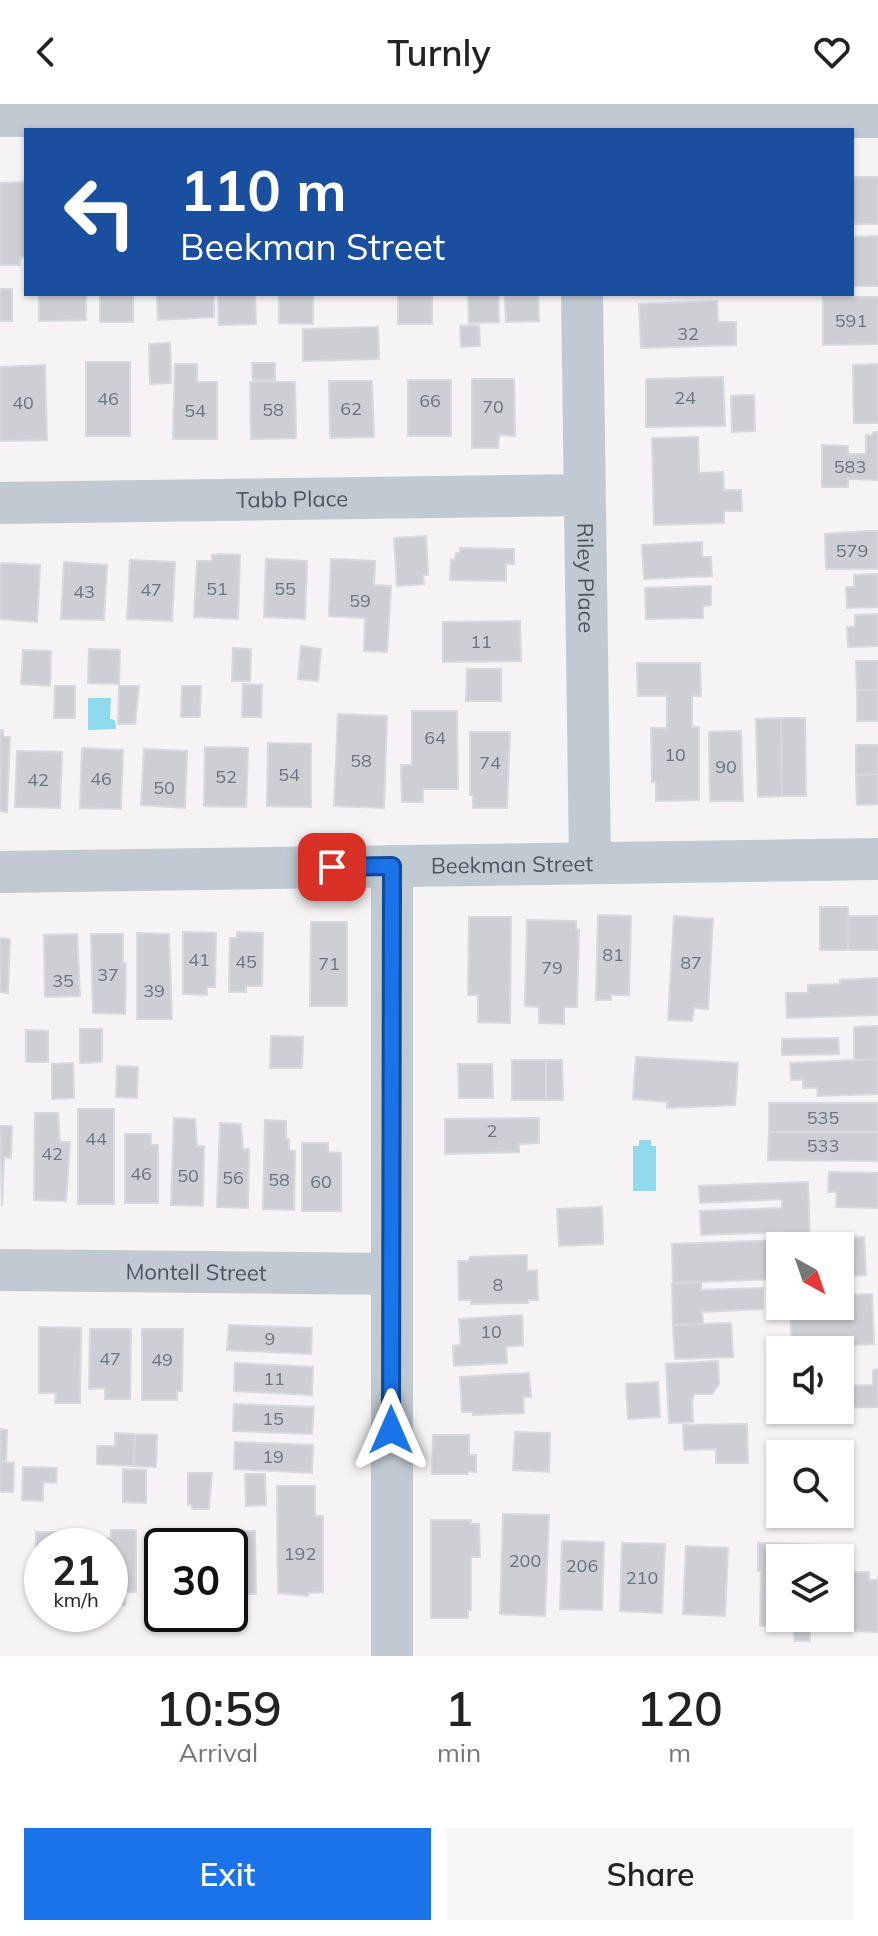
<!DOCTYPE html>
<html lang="en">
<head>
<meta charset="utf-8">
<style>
	body { margin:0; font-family:Mulish,sans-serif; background:#f6f6f6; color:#222; height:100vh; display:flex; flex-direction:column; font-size:30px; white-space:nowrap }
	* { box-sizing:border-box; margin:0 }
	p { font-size:26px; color:#767676 }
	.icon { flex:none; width:44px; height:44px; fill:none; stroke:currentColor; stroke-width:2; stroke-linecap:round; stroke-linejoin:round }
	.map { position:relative; height:1552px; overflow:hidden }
	.drawer { display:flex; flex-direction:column; background:#fff; flex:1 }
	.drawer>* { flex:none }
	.banner { position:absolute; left:24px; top:24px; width:830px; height:168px; border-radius:0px; box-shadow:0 2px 6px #0004; background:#1a4fa0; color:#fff; overflow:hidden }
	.needle { width:52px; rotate:140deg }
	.controls { position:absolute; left:766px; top:1128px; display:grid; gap:16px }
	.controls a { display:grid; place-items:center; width:88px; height:88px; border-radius:0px; background:#fff; box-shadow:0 2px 6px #0004; font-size:40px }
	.speed { position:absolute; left:24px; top:1424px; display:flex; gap:16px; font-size:40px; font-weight:700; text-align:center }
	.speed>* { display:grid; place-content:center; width:104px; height:104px; border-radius:50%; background:#fff; box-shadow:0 2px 6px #0004; line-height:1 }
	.speed small { font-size:20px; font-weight:400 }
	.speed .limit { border:4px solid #111; border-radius:12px; background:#fff; color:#111 }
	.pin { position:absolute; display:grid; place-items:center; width:68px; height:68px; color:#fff; margin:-34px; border-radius:16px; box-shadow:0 4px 12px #0006 }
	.me { position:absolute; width:88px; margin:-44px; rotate:0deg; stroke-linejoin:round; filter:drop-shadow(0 0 6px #0008) }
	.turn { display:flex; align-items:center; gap:28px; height:168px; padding:0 24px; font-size:36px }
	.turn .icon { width:104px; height:104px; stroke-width:2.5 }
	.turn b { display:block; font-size:56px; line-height:68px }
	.eta { display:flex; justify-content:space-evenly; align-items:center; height:136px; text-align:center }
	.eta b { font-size:48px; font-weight:600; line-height:56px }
	.action { display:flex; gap:16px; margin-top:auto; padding:16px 24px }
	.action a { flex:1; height:92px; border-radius:0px; background:#1a73e8; color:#fff; font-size:32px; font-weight:600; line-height:92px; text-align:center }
	.action a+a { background:#f6f6f6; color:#222 }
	header { display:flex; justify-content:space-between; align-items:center; height:104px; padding:0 24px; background:#fff; font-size:36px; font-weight:600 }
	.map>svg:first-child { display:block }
</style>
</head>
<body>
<header><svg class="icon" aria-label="back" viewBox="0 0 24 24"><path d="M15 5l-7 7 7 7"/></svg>Turnly<svg class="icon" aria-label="heart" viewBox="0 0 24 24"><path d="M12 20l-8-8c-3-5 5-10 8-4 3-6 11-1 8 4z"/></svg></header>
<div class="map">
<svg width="878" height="1552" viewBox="0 0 878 1552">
	<rect width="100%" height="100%" fill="#f5f3f3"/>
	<path fill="#90daee" d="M88,594H111L110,615L115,616L116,625L88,626Z
		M639,1036H651V1042H656V1087H633V1042H639Z"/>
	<path fill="#cdcfd5" stroke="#d7d9de" stroke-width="2" d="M852,73H878V120H852Z
		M26,78V153H20V161H0V79Z
		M878,132V182H852V133Z
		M0,185H12V217H0Z
		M39,190H86V216L39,217Z
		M100,190H133V218H100Z
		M157,190H214V213L158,216Z
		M218,190H255L256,220L219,221Z
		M279,190H313V220L279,219Z
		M398,190H432V220H398Z
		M468,190H498L499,218L469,219Z
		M538,192L539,217L506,218L505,193Z
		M823,193H878V240L823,241Z
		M717,197L718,218H736V241L641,244L639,200Z
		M479,221L480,242L461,243L460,222Z
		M378,223L379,255L303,257V225Z
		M170,239L171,279L150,280L149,240Z
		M86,258H130V332H86Z
		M252,259H275V276H253Z
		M175,260H197V278H217V335H173Z
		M878,260V319H854L853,261Z
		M45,261L47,336L0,337V263Z
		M723,273L725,322L646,323V275Z
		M472,275H514L515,332L499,331L498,344H472Z
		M408,276H451V332H408Z
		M329,277H372L374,333L330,334Z
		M250,278H295L296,334L251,335Z
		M754,291L755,327L732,328L731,292Z
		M874,328H878V376L848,375V383H822V341L848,342V350H866V331L871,332Z
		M698,333L699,369L723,368L724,386H741L742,407H724V419L654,421L652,334Z
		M867,427H878V465H826L825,430Z
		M426,432L428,471H423L424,480L397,482L394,434Z
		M702,438V453H711L712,472L644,475L642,441Z
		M460,444L514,445V460H506V477L450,476L451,455L455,456L456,449H460Z
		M220,450L240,451L238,515L194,513L197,457H212V451Z
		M266,455L307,457L305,515L264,513Z
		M331,455L375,457L374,481L391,482L387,548L364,547L365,514L329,512Z
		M130,456L175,458L172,517L127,515Z
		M64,458L107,461L104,516L61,515Z
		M0,459L40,461L37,518L0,515Z
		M878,470V503L847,504L846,483H854V471Z
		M711,482V501L703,502V514L646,515L645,484Z
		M878,510V542L848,543L847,523H855V511Z
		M520,517L521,557L443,558V518Z
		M301,542L321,545L318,577L298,575Z
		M233,544L251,545L250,577H232Z
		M89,545L120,546L119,580L88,579Z
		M23,546L51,547L50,582L21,580Z
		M856,557H878V586H857Z
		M637,559H700L701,592H692V623H699V696L656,697V678H652L651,624H667V592H638Z
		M467,565H501V597H466Z
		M243,580L262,581L261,613H242Z
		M55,582H75V614H54Z
		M119,582H139L135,620H118Z
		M182,582H201L200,613H181Z
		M857,586H878V617H857Z
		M412,607H457L458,685H423V698H402L401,661H412Z
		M338,610L387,612L384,704L334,702Z
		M781,614L782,692L758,693L756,615Z
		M781,614H805L806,692H782Z
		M0,626H3V633H10L7,708L0,707Z
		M741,627L743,697H710L709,628Z
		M470,628H510L507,704H473V691H470Z
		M268,639L311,640V703L267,702Z
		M856,641H878V670L856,671Z
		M205,643L248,644L246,703L204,702Z
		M82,644L123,646L121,705L80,704Z
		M144,645L187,647L185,704L141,701Z
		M17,647L62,648L60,704L15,703Z
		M878,670V700L857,701L856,671Z
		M820,803H848V846H820Z
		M598,811L631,812L629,891H611V896H596Z
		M674,812L713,815L708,905L694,904L692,917L668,916Z
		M848,812H878V846H848Z
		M469,813H511L510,919L478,918V891H468Z
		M527,816L576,817V826H579L577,903H564V920L539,919V903L525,902Z
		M311,818H347V902H310Z
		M183,828L216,829L215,883H207V891L183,890Z
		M237,828L263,829L262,882H246V888H229L230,834H237Z
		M137,829L169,830L172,915H137Z
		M77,830L80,892L45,893L44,831Z
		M91,830H123V859H126L125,910L93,909Z
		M0,834L10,835L8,889L0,888Z
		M878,874V911L787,914L786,889H808V881L840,880V876Z
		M878,922V955L854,956V923Z
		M80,925H102V958L80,959Z
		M26,926L48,927V958H26Z
		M271,932L303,933L302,964H270Z
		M838,934L839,950L782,951V935Z
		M636,953L738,959L735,1001L667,1004V998L633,995Z
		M878,955V990L818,992L817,984H803V976H791L790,959Z
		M512,956H546V996H512Z
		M546,956H562L563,996H546Z
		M73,959L74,994L52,995V960Z
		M458,960H492L493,994H459Z
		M117,962L138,963L137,994L116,993Z
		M769,999H878V1028H769Z
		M78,1005H114V1100H78Z
		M35,1009H58L60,1038H70L66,1097L34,1096Z
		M174,1014L195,1015L197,1042H204L203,1102L171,1101Z
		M539,1014V1039L519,1040V1048L445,1050V1015Z
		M265,1016L286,1017V1035H289V1046L295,1047L294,1106L263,1105Z
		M220,1019L241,1020L243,1045H249L248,1104L217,1103Z
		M0,1022H12L11,1054L4,1053L2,1102Z
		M769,1028H878V1057L768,1056Z
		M125,1030H151V1041H158V1099H125Z
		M302,1039H328V1048L341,1049V1107H302Z
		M829,1068L878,1069V1104L836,1103L837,1088H828Z
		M808,1078L810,1135L864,1133L866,1171L840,1172V1142H780V1175L673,1179L672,1140L784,1136V1128L701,1131L700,1107L782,1104V1095L700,1099L699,1082Z
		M602,1103L603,1140L559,1142L557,1105Z
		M527,1151V1167L537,1166L538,1196H529L528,1199L471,1200V1196H459L458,1157H469L470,1153Z
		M701,1178V1186L763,1184V1205L702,1208L703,1220L673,1221L672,1180Z
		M872,1190L874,1240L792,1244L790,1202H840V1191Z
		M522,1211L523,1241L506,1243L507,1259L454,1262L453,1242L461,1241L459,1215Z
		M731,1219L733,1253L675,1255L673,1221Z
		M229,1221L312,1224L311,1250L227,1246Z
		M39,1223L81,1224L80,1299H55L56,1289H39Z
		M90,1225H131L130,1295H105V1284L89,1285Z
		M142,1225H183L182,1287H177V1296H142Z
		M718,1257L719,1280L712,1290H694L692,1298L693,1318L669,1319L666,1260Z
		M235,1259L313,1263L312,1291L234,1287Z
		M878,1265V1303L840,1304V1282L873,1281V1266Z
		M529,1269L531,1293H523L524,1309L473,1311V1308H462L460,1273Z
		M658,1278L660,1313L628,1315L626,1280Z
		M234,1300L314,1303L312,1330L233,1327Z
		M747,1320L748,1359H716V1345L684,1346L683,1321Z
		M0,1325L7,1326L6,1356H0Z
		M515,1328L550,1329L549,1368L513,1366Z
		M115,1329L135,1330L134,1362L97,1360V1342H115Z
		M135,1330L157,1331L156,1363L134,1362Z
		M433,1331H469V1351H476V1368L468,1367V1370H432Z
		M235,1338L313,1341L312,1369L234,1365Z
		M0,1358L14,1359L13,1388H0Z
		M23,1363L57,1364L56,1379L43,1378V1397L22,1396Z
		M123,1365L146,1366V1399L123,1398Z
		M188,1369H212L209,1405H192V1401H188Z
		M245,1370H265L266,1401L246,1402Z
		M277,1382H315V1412H323V1488L308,1489V1492L278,1489Z
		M503,1410L549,1411L545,1512L500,1510Z
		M431,1416H471L470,1420H479L480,1453H471V1506H468V1514H431Z
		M111,1426H136V1488H125V1501L110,1502V1442H90V1434H111Z
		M170,1427H194V1442H162V1503H154V1436H171Z
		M228,1427H255L256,1490H245V1503H230V1442H213V1437H229Z
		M36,1428H80V1442H42V1489H35Z
		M562,1437L604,1438L602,1506L560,1505Z
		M622,1439L665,1440L662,1509L620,1507Z
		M758,1439L823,1441L822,1454H780V1514H810V1537H794V1517H775V1522H760L761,1467H758Z
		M686,1442L728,1444L725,1512L683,1510Z
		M840,1468H869V1476H878V1472V1528L814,1526V1514H840Z"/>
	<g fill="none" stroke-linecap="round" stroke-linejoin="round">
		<g stroke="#c1cad2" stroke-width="42">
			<path d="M0,12L878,13"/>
			<path id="s1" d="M582,190L590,759"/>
			<path id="s2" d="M0,399L584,391"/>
			<path id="s3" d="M0,768L878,755"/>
			<path id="s4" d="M0,1166L391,1170"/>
			<path d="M392,1552V762"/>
		</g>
	</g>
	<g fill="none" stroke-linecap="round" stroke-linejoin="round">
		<defs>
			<path id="route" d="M332,763L392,762L391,1326"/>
		</defs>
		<use href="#route" stroke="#114b97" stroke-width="20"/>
		<use href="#route" stroke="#1a73e8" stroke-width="14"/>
	</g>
	<g text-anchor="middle" stroke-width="7" stroke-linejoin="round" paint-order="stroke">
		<g font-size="18" fill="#6b747e">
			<text x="851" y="223">591</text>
			<text x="688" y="236">32</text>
			<text x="685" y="300">24</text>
			<text x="108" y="301">46</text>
			<text x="430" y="303">66</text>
			<text x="23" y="305">40</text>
			<text x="493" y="309">70</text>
			<text x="351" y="311">62</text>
			<text x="273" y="312">58</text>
			<text x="195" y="313">54</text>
			<text x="850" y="369">583</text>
			<text x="852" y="453">579</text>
			<text x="217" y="491">51</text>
			<text x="285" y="491">55</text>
			<text x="151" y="492">47</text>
			<text x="84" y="494">43</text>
			<text x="360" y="503">59</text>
			<text x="481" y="544">11</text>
			<text x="435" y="640">64</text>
			<text x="675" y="657">10</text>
			<text x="361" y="663">58</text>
			<text x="490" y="665">74</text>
			<text x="726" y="669">90</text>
			<text x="289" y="677">54</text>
			<text x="226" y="679">52</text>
			<text x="101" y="681">46</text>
			<text x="38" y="682">42</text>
			<text x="164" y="690">50</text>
			<text x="613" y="857">81</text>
			<text x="199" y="862">41</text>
			<text x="246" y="864">45</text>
			<text x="691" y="865">87</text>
			<text x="329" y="866">71</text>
			<text x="552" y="870">79</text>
			<text x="108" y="877">37</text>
			<text x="63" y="883">35</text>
			<text x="154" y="893">39</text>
			<text x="823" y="1020">535</text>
			<text x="492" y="1033">2</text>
			<text x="96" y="1041">44</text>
			<text x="823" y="1048">533</text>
			<text x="52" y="1056">42</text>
			<text x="141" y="1076">46</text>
			<text x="188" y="1078">50</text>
			<text x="233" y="1080">56</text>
			<text x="279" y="1082">58</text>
			<text x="321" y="1084">60</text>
			<text x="498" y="1187">8</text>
			<text x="491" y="1234">10</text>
			<text x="270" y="1241">9</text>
			<text x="110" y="1261">47</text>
			<text x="162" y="1262">49</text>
			<text x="274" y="1281">11</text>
			<text x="273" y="1321">15</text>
			<text x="273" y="1359">19</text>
			<text x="300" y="1456">192</text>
			<text x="525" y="1463">200</text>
			<text x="582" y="1468">206</text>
			<text x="642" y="1480">210</text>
		</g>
		<g font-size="22" fill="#4a5661" stroke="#fff">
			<text dy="8" stroke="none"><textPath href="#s2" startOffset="292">Tabb Place</textPath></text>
			<text dy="8" stroke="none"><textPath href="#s1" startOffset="284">Riley Place</textPath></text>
			<text dy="8" stroke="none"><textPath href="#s3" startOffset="512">Beekman Street</textPath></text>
			<text dy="8" stroke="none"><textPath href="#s4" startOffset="196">Montell Street</textPath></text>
		</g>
	</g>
</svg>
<div class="controls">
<a><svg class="needle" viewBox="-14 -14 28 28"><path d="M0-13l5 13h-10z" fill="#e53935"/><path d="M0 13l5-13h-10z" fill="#767676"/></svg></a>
<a><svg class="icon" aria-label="sound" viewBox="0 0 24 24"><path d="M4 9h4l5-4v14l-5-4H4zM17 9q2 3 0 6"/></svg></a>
<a><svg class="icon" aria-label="search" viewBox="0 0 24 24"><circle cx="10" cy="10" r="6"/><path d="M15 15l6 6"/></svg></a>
<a><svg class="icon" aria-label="layers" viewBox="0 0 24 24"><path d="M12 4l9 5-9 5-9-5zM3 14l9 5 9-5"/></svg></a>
</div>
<div class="speed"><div>21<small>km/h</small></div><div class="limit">30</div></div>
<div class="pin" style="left:332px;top:763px;background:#d93025"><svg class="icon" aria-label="arrive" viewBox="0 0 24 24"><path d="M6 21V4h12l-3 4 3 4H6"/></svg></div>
<svg class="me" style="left:391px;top:1326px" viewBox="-20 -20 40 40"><path d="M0-17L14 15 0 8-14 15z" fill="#1a73e8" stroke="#fff" stroke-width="4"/></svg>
<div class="banner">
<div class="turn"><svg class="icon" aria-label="left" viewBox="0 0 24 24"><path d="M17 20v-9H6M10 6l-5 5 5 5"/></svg><div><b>110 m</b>Beekman Street</div></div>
</div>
</div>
<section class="drawer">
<div class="eta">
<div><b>10:59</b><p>Arrival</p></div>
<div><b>1</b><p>min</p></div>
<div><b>120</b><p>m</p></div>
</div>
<div class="action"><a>Exit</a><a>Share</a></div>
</section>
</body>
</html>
